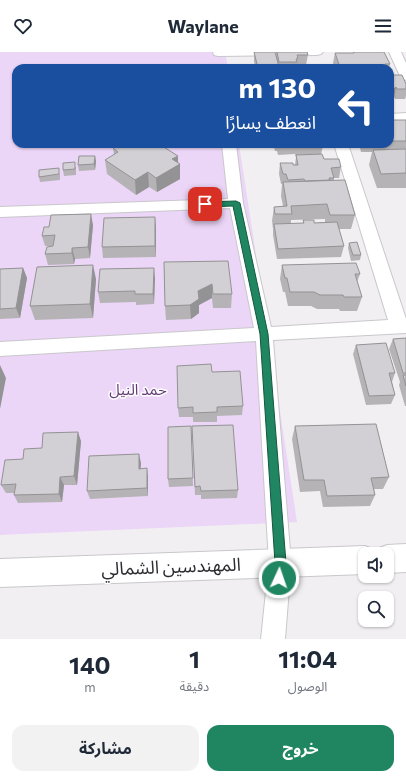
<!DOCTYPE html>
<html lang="ar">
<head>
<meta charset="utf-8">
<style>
	body { margin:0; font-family:Commissioner,"Noto Sans Arabic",sans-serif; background:#f2f2f3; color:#1f2937; direction:rtl; height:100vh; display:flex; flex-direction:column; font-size:15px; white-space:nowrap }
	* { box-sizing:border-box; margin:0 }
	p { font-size:13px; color:#747a83 }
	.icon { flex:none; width:22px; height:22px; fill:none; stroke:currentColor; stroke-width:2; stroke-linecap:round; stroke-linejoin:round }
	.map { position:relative; height:587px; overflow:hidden; direction:ltr }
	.panel { display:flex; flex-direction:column; background:#fff; flex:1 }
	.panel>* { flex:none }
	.banner { position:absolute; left:12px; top:12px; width:382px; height:84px; border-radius:12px; box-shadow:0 1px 3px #0004; direction:rtl; background:#1a4fa0; color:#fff; overflow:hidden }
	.buttons { position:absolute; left:358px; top:495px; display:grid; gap:8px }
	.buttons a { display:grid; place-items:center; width:36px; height:36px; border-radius:8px; background:#fff; box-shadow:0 1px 3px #0004; font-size:20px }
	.pin { position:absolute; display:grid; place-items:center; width:34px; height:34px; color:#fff; margin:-17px; border-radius:8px; box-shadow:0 2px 6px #0006 }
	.me { position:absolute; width:44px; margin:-22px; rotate:3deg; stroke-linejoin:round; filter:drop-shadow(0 0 3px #0008) }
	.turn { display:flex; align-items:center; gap:14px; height:84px; padding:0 12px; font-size:18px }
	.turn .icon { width:52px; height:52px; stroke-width:2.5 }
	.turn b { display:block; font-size:28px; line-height:34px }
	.eta { display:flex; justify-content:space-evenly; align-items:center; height:68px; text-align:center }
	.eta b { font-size:24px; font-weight:700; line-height:28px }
	.action { display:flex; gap:8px; margin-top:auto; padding:8px 12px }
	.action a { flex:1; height:46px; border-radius:12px; background:#208662; color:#fff; font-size:16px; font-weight:700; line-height:46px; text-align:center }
	.action a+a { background:#f2f2f3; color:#1f2937 }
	header { display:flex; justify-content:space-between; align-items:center; height:52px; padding:0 12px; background:#fff; font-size:18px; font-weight:700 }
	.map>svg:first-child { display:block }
</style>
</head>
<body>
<header><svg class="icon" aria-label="menu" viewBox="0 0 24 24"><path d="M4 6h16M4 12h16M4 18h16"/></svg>Waylane<svg class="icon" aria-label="heart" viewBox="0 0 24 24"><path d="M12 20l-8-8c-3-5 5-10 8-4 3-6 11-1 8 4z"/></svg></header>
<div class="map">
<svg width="406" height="587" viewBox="0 0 406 587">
	<rect width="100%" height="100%" fill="#f2eff3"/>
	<path fill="#ecd6f7" d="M0,0H225L228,16H16V92H239L297,470L0,483Z"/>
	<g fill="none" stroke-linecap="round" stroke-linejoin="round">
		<defs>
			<path id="street" d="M213,0H323L321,2L317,3L218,4L214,3Z
				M389,0H401L406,11V28L402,27L400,24Z
				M406,61V69L390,70V62Z
				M222,92H236L243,151L271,275L388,268L334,92H348L406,267V281L273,288L291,511L285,587H261L269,511L256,289L0,304V290L254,276L230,156L0,165V155L228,147Z"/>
			<path id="secondary" d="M406,492V520L387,521V502H365V522L0,535V507L365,494L375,498L376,500L377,497L387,493Z"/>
		</defs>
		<use href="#street" stroke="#c9c7cb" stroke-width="2"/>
		<use href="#secondary" stroke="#c9c7cb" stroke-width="2"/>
		<use href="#street" fill="#fff" fill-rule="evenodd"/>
		<use href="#secondary" fill="#fff" fill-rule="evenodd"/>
	</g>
	<path fill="#b5b3b6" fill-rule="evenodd" d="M254,0L276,2V0H307L308,3L306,13H297V16H255L254,9Z
		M353,0L390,12L389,16H335L333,11L335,1H353Z
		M390,23L406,32V44L405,47H395L394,45L390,48Z
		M390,68H406V136H377L369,113L372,100H361L359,92H390Z
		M273,92H322L323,94L321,102L324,107L341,115L339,126H334V129L355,163L351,177H339L344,194L341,205L277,207L273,183V177L272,169L274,155L283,154L281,144L282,132H281L279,122L280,111L295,113L296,105L295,102L278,103L277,99H275ZM325,167V170L314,171L303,168V171L291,172V168Z
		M113,96L178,104V111L180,127L157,140L149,135L136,143L107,122L105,108L114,103Z
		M96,109L95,118L79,119L78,113Z
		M76,115V123L64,124L63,118Z
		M60,122V128L40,130L39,125Z
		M93,173L90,206L75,207L74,212L48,213L45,202L53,194H45L42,184Z
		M156,175V205L103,206L102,195Z
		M349,191L361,203L360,208L351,209L348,196Z
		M164,210L232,242L231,256H213L212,246L199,253V261L191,267L166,268L165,254Z
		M282,213L360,222L357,230L362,245L357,259H340L339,257H317L311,254H288L285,240H283L280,227Z
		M23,216L27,226L20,266L0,267V217Z
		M155,226L154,252L136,253V250L100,251L98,240Z
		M96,227L93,266L35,268L30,254Z
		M406,286V354H405L399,333L400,330L389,297L393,287Z
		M356,293L395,321L392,330L395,343L391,352L366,353L353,302Z
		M212,320L243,354L242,363L217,364V370H193V365H179L178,356Z
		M191,374L193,434L169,435L168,427Z
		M192,374L238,438L237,446L201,447V443H195Z
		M295,374L389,425L383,437H374L375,443L370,454L323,455L320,439L300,440L292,387Z
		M81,389L77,433H64L62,450L18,451L14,443V441H6L1,433L42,396Z
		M141,411L140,417L148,425V444L90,447L87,439Z"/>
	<path fill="#939294" d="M396,35L394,45L390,48V40Z
		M95,104L96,109L95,118L94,112Z
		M178,104V113L180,112V127L157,140L156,126L172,107Z
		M148,120L149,135L136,143L135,128Z
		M91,162L93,173L90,206L88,195Z
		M155,165L156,175V205L155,194Z
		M72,196L75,207L74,212L72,201Z
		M93,213L96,227L93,266L90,252Z
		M23,216L27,226L20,266L16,256Z
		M154,216L155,226L154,252L153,242Z
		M212,232V246L199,253V261L191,267L190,253L198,239Z
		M0,313L6,326L0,357Z
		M78,380L81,389L77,433L74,424Z
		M139,402L141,411L140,425L139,417Z
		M147,416L148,425V444L147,436Z
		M60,425L64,433L62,450L59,442Z"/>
	<path fill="#d2d0d4" stroke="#939294" d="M254,0H275L279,15L258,16Z
		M277,0H307L308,3H297L298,6L296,7L297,10H279Z
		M354,0H384L390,12H385V14L340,15L335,1H354Z
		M390,23H402L406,32V37H397L396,35L390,40Z
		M390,68H406V89H390Z
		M121,92H159L178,104L172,107L180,112L156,126L148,120L135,128L105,108L118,100L113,96Z
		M297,92H322L323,94L297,95Z
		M406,97V121L381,122L373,98Z
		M322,102L324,107H339L341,115L331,116L334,126H329L330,128L305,129L304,127L288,128L286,122H283L280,111H293V113H298L296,103Z
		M79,104H95L94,112L78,113Z
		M75,110V117L63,118V111Z
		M59,116V122L39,125V118Z
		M345,128L355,163H330L327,152L291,154L292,162H275L274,155L287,154L283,130Z
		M91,162L88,195L72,196V201L45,202L47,195L53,194L55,183L42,184L44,175H49L51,163Z
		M155,165V194L102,195L104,166Z
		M303,168H314V171L337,170L344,194L278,197L274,172L304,171Z
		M357,190L361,203H353L349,191Z
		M228,209L232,242H213L212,232L198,239L199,247L190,253L165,254L164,210Z
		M356,211L360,222H355L362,245H344L343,243H320L314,240H290L287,226H285L282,213Z
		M93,213L90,252L30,254L37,215Z
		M23,216L16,256L0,257V217Z
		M154,216L153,242H135V239L98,240L100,217Z
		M406,286V321H403L393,287Z
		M386,291L395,321H389L395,343L369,344L356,293Z
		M211,312L212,320L240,319L243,354L217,355V360L193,361V355L178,356L177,314Z
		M403,323H406V334Z
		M376,372L389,425L371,426L375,443L327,444L324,428H304L295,374Z
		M233,373L238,438L201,439L200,434L195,435L192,374Z
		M191,374L193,426L168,427V375Z
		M78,380L74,424L60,425L59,442L14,443L16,432L1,433L5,408L23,407L24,397L42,396L43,381Z
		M139,402V417L147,416V436L87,439L89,404Z"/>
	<path fill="#208662" stroke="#155740" d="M236,149L240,151L268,282L286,511L283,531L279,532L275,531L273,526L275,511L260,282L233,154L205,155L201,152L205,150Z"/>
	<g text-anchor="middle" stroke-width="3" stroke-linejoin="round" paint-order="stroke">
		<g font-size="15" fill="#623c74" stroke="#fefdff">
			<text x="138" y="343">حمد النيل</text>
		</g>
		<g font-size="18" fill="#2d2c2d" stroke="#fefdff">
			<text transform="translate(171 515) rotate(-2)" y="6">المهندسين الشمالي</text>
		</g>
	</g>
</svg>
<div class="buttons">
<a><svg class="icon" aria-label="sound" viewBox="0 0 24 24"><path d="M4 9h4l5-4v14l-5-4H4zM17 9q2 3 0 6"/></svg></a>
<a><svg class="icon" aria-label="search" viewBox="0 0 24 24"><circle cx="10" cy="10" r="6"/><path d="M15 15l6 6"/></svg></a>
</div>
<div class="pin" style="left:205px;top:152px;background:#d93025"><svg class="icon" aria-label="arrive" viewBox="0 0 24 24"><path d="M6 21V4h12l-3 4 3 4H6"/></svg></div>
<svg class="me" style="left:279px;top:526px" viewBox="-20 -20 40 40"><circle r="17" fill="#208662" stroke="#fff" stroke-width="3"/><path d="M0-11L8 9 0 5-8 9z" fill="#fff"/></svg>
<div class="banner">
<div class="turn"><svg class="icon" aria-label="left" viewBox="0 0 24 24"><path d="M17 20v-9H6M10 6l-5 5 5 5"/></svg><div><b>130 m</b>انعطف يسارًا</div></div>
</div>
</div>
<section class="panel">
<div class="eta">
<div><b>11:04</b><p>الوصول</p></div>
<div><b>1</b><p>دقيقة</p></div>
<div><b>140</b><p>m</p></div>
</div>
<div class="action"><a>خروج</a><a>مشاركة</a></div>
</section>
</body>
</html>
